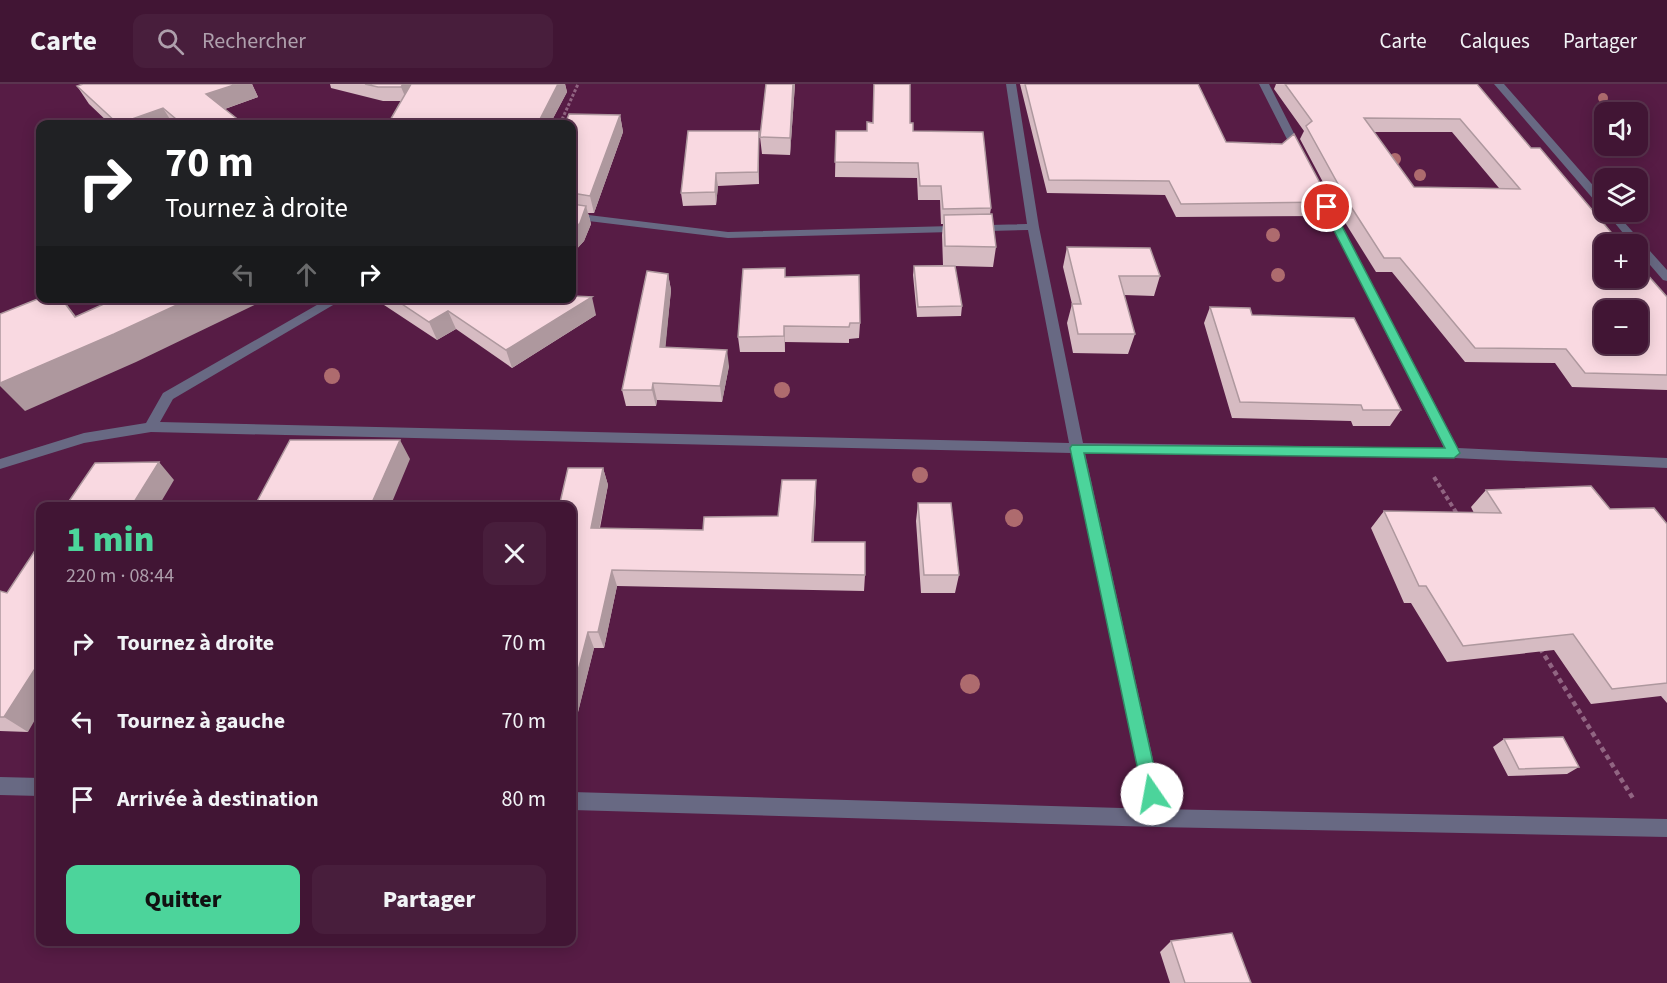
<!DOCTYPE html>
<html lang="fr">
<head>
<meta charset="utf-8">
<style>
	body { margin:0; font-family:"Source Sans 3",sans-serif; background:#481e3c; color:#f1f3f6; height:100vh; display:flex; flex-direction:column; font-size:22px; white-space:nowrap }
	* { box-sizing:border-box; margin:0 }
	p { font-size:20px; color:#ae9fac }
	.icon { flex:none; width:33px; height:33px; fill:none; stroke:currentColor; stroke-width:2; stroke-linecap:round; stroke-linejoin:round }
	.map { position:relative; flex:1; overflow:hidden }
	.sheet { position:absolute; left:36px; top:418px; width:540px; height:444px; display:flex; flex-direction:column; background:#411534; border-radius:12px; box-shadow:0 3px 15px #0003,0 0 0 2px #5a344f }
	.sheet>* { flex:none }
	.guide { position:absolute; left:36px; top:36px; width:540px; height:183px; border-radius:12px; box-shadow:0 3px 15px #0003,0 0 0 2px #5a344f; background:#202124; color:#fff; overflow:hidden }
	.tools { position:absolute; left:1594px; top:18px; display:grid; gap:12px }
	.tools a { display:grid; place-items:center; width:54px; height:54px; border-radius:12px; background:#411534; box-shadow:0 3px 15px #0003,0 0 0 2px #5a344f; font-size:30px }
	.pin { position:absolute; display:grid; place-items:center; width:51px; height:51px; color:#fff; margin:-26px; border:3px solid #fff; border-radius:50%; box-shadow:0 2px 6px #0007 }
	.me { position:absolute; width:66px; margin:-33px; rotate:348deg; stroke-linejoin:round; filter:drop-shadow(0 0 4px #0008) }
	.turn { display:flex; align-items:center; gap:21px; height:126px; padding:0 30px; font-size:27px }
	.turn .icon { width:78px; height:78px; stroke-width:2.5 }
	.turn b { display:block; font-size:42px; line-height:51px }
	.lanes { display:flex; align-items:center; height:57px; padding:0 30px; background:#0003; justify-content:center; gap:30px; direction:ltr }
	.lanes .off { opacity:.35 }
	.round { display:grid; place-items:center; flex:none; width:63px; height:63px; border-radius:12px; background:#481e3c }
	.headline { display:flex; align-items:center; justify-content:space-between; height:102px; padding:0 30px }
	h1 { font-size:36px; font-weight:800; line-height:45px; color:#4cd49b }
	.primary-button { display:flex; gap:12px; margin-top:auto; padding:12px 30px }
	.primary-button a { flex:1; height:69px; border-radius:12px; background:#4cd49b; color:#111; font-size:24px; font-weight:800; line-height:69px; text-align:center }
	.primary-button a+a { background:#481e3c; color:#f1f3f6 }
	ul { padding:0; list-style:none }
	li { display:flex; align-items:center; gap:18px; height:78px; padding:0 30px }
	li div { flex:1 }
	li b { display:block; font-size:22px }
	li em { font-style:normal }
	header { display:flex; align-items:center; gap:36px; box-sizing:border-box; height:84px; padding:0 30px; background:#411534; border-bottom:2px solid #5a344f }
	header strong { font-size:28px }
	nav { display:flex; gap:33px; margin-inline-start:auto; font-size:21px }
	.search { width:420px; height:54px; background:#481e3c; display:flex; align-items:center; gap:15px; box-sizing:border-box; padding:0 21px; border-radius:12px; color:#ae9fac; font-size:22px }
	.map>svg:first-child { display:block }
</style>
</head>
<body>
<header>
<strong>Carte</strong>
<div class="search"><svg class="icon" aria-label="search" viewBox="0 0 24 24"><circle cx="10" cy="10" r="6"/><path d="M15 15l6 6"/></svg>Rechercher</div>
<nav><a>Carte</a><a>Calques</a><a>Partager</a></nav>
</header>
<div class="map">
<svg width="1667" height="899" viewBox="0 0 1667 899">
	<rect width="100%" height="100%" fill="#571c45"/>
	<g fill="none" stroke-linecap="round" stroke-linejoin="round">
		<path stroke="#916582" stroke-width="3" stroke-dasharray="3 2" stroke-linecap="butt" d="M560,40L578,0"/>
		<path stroke="#916582" stroke-width="4" stroke-dasharray="4.5 3" stroke-linecap="butt" d="M1434,393L1459,433"/>
		<path stroke="#916582" stroke-width="4.5" stroke-dasharray="5 4" stroke-linecap="butt" d="M1540,564L1634,716"/>
		<path fill="#686983" fill-rule="evenodd" d="M1006,0H1016L1039,143L1083,359L1444,364L1314,107L1319,104L1324,107L1458,364L1667,374V384L1454,374L1085,369L1166,734L1164,740L1157,743L1150,740L1148,734L1071,369L151,348L84,359L0,385V375L84,349L146,339L163,309L329,214H345L173,315L160,338L1069,359L1028,146L728,154L572,135V129L728,148L1027,140Z
			M1259,0H1269L1304,69L1303,71L1294,69Z
			M1494,0H1504L1605,115V125L1601,124Z
			M1605,127L1615,128L1667,186V197L1663,196L1638,167V160H1632Z"/>
		<path fill="#686983" fill-rule="evenodd" d="M0,693L40,694V712L0,711Z
			M572,708L1157,725L1667,735V753L1157,743L572,726Z"/>
	</g>
	<g fill="#ae6b6e">
		<circle cx="1603" cy="14" r="5"/>
		<circle cx="1395" cy="75" r="6"/>
		<circle cx="1420" cy="91" r="6"/>
		<circle cx="1273" cy="151" r="7"/>
		<circle cx="1278" cy="191" r="7"/>
		<circle cx="332" cy="292" r="8"/>
		<circle cx="782" cy="306" r="8"/>
		<circle cx="920" cy="391" r="8"/>
		<circle cx="1014" cy="434" r="9"/>
		<circle cx="970" cy="600" r="10"/>
	</g>
	<path fill="#d6bbc2" fill-rule="evenodd" d="M83,0H252L258,13L225,25L236,34L240,40H110L89,20L77,2Z
		M330,0H565L567,8L550,40H390L389,38L401,17H383L331,4Z
		M795,0L790,71L762,70L760,53Z
		M1020,0H1198L1226,58L1330,118L1323,132L1176,133L1165,111L1047,109Z
		M1276,0H1477L1605,160L1667,213V306L1572,303L1555,279L1465,278L1392,188H1376L1341,132L1300,55L1304,47L1274,5ZM1374,48H1452L1499,104L1414,103Z
		M620,31L623,48L594,129H588L591,140L584,157L572,170V40Z
		M910,39L913,47L991,124L990,130L996,163L993,183L955,182L962,222L961,232L917,233L913,191L914,182L943,181L942,151L943,140H941L940,116H918L917,94L835,93L836,47H867Z
		M759,47V100L718,102L716,121L683,122L681,109Z
		M1067,163L1160,192L1154,212L1124,211L1135,250L1128,270L1073,269L1067,239L1072,220L1063,183Z
		M668,190L671,206L665,263L729,282L722,318L657,316L656,322H626L622,306Z
		M785,193L860,239L859,254L849,255V259L785,258V268H740L738,253Z
		M377,214H572L596,231L512,284L456,245L437,256L378,217Z
		M1210,223L1252,231L1401,326L1390,342H1353L1351,337L1232,334L1204,239Z
		M603,384L608,401L600,444L703,446L778,432L816,413L813,458L865,491L864,507L617,502L604,564H594L574,644H572V423Z
		M1486,406L1610,425L1667,440V619L1661,612L1591,620L1554,566L1447,578L1411,519H1404L1371,444L1384,427L1474,429L1471,423Z
		M918,419L959,491L955,509H921L916,437Z
		M0,507L28,648L0,647Z
		M1504,655L1579,683L1567,690L1508,692L1493,663Z
		M1171,857L1251,899H1170L1160,868Z"/>
	<path fill="#ae989e" d="M237,0H252L258,13L216,28L206,10Z
		M403,0H417L407,17L401,3Z
		M558,0H565L567,8L550,40H539L538,39Z
		M793,0H795L790,71V54Z
		M163,24L173,40H118Z
		M620,31L623,48L594,129L590,112Z
		M236,34L240,40H218Z
		M759,47V100L758,88Z
		M716,89L718,102L716,121L715,108Z
		M586,122L591,140L584,157L572,170V148Z
		M668,190L671,206L664,279L660,263Z
		M592,213L596,231L512,284L506,266Z
		M62,214L78,235L192,214H269L136,278L25,327L0,302V299L75,233Z
		M448,227L456,245L437,256L429,238Z
		M784,242L785,258V268L784,252Z
		M727,266L729,282L722,318L720,302Z
		M653,299L657,316L656,322L652,306Z
		M400,356L410,375L390,423H370Z
		M159,378L174,396L158,423H131Z
		M603,384L608,401L596,460L591,444Z
		M816,396V413L813,474L812,458Z
		M612,486L617,502L604,564L598,548Z
		M588,548L594,564L574,644L572,640V610Z
		M40,577V627L28,648L4,633Z"/>
	<path fill="#f9d9e1" stroke="#ae989e" stroke-width="1.5" fill-rule="evenodd" d="M83,0H237L206,10L236,34L218,40H182L163,24L118,40L77,2Z
		M365,0H403L401,3H378Z
		M411,0H558L538,39L389,38Z
		M766,0H793L790,54L760,53Z
		M874,0H910V39H913V47L983,48L991,124L943,125L941,102H920L918,79L835,78L836,47H867V38L873,39Z
		M1025,0H1198L1226,58L1282,60L1294,50L1330,118L1181,120L1169,97L1049,96Z
		M1285,0H1477L1531,64H1540L1621,160H1605V194H1638V180L1667,213V291L1585,289L1566,265L1475,264L1400,174H1384L1348,118L1306,42L1312,37ZM1364,34L1460,35L1520,105L1414,103ZM1605,226H1638V260H1605Z
		M569,30L620,31L590,112L572,109V40H565Z
		M688,47H759L758,88L716,89L715,108L681,109Z
		M572,120L586,122L580,139L572,148Z
		M992,130L996,163L945,162L944,131Z
		M1067,163L1150,164L1160,192H1119L1135,250H1078L1072,220H1081Z
		M914,182H955L962,222L918,223Z
		M785,184V193L859,191L860,239H850L849,243L784,242V252L738,253L743,185Z
		M647,187L668,190L660,263L727,266L720,302L653,299L652,306H622Z
		M572,212L592,213L506,266L448,227L429,238L393,214H572Z
		M40,214H61L75,233L117,214H192L114,250L0,299V230Z
		M1210,223L1250,224L1252,231L1354,234L1401,326H1363L1361,321L1240,318Z
		M290,356H400L370,423H254Z
		M159,378L131,423H65L95,379Z
		M568,384H603L591,444L703,446L704,433L778,432L782,396H816L812,458H865V491L612,486L598,548H588L572,610V423H559Z
		M1591,402L1610,425L1654,424L1667,440V599L1612,605L1573,550L1463,562L1426,502H1419L1384,427L1501,429L1486,406Z
		M918,419H951L959,491H924Z
		M40,459V577L4,633H0V507L7,509Z
		M1563,653L1579,683L1519,685L1504,655Z
		M1232,849L1251,899H1185L1171,857Z"/>
	<path fill="#4cd49b" stroke="#318a65" stroke-width="1.5" d="M1324,121L1332,123L1460,369L1454,374L1084,369L1160,710L1158,716L1152,718L1146,716L1143,710L1070,364L1072,361L1445,364L1322,123Z"/>
</svg>
<div class="tools">
<a><svg class="icon" aria-label="sound" viewBox="0 0 24 24"><path d="M4 9h4l5-4v14l-5-4H4zM17 9q2 3 0 6"/></svg></a>
<a><svg class="icon" aria-label="layers" viewBox="0 0 24 24"><path d="M12 4l9 5-9 5-9-5zM3 14l9 5 9-5"/></svg></a>
<a>+</a>
<a>−</a>
</div>
<div class="pin" style="left:1327px;top:123px;background:#d93025"><svg class="icon" aria-label="arrive" viewBox="0 0 24 24"><path d="M6 21V4h12l-3 4 3 4H6"/></svg></div>
<svg class="me" style="left:1152px;top:710px" viewBox="-20 -20 40 40"><circle r="19" fill="#fff"/><path d="M0-13L10 11 0 6-10 11z" fill="#4cd49b"/></svg>
<div class="guide">
<div class="turn"><svg class="icon" aria-label="right" viewBox="0 0 24 24"><path d="M7 20v-9h11M14 6l5 5-5 5"/></svg><div><b>70 m</b>Tournez à droite</div></div>
<div class="lanes"><svg class="icon off" aria-label="left" viewBox="0 0 24 24"><path d="M17 20v-9H6M10 6l-5 5 5 5"/></svg><svg class="icon off" aria-label="ahead" viewBox="0 0 24 24"><path d="M12 20V5M6 11l6-6 6 6"/></svg><svg class="icon" aria-label="right" viewBox="0 0 24 24"><path d="M7 20v-9h11M14 6l5 5-5 5"/></svg></div>
</div>
<section class="sheet">
<div class="headline"><div><h1>1 min</h1><p>220 m · 08:44</p></div><a class="round"><svg class="icon" aria-label="close" viewBox="0 0 24 24"><path d="M6 6l12 12M18 6L6 18"/></svg></a></div>
<ul>
<li><svg class="icon" aria-label="right" viewBox="0 0 24 24"><path d="M7 20v-9h11M14 6l5 5-5 5"/></svg><div><b>Tournez à droite</b></div><em>70 m</em></li>
<li><svg class="icon" aria-label="left" viewBox="0 0 24 24"><path d="M17 20v-9H6M10 6l-5 5 5 5"/></svg><div><b>Tournez à gauche</b></div><em>70 m</em></li>
<li><svg class="icon" aria-label="arrive" viewBox="0 0 24 24"><path d="M6 21V4h12l-3 4 3 4H6"/></svg><div><b>Arrivée à destination</b></div><em>80 m</em></li>
</ul>
<div class="primary-button"><a>Quitter</a><a>Partager</a></div>
</section>
</div>
</body>
</html>
